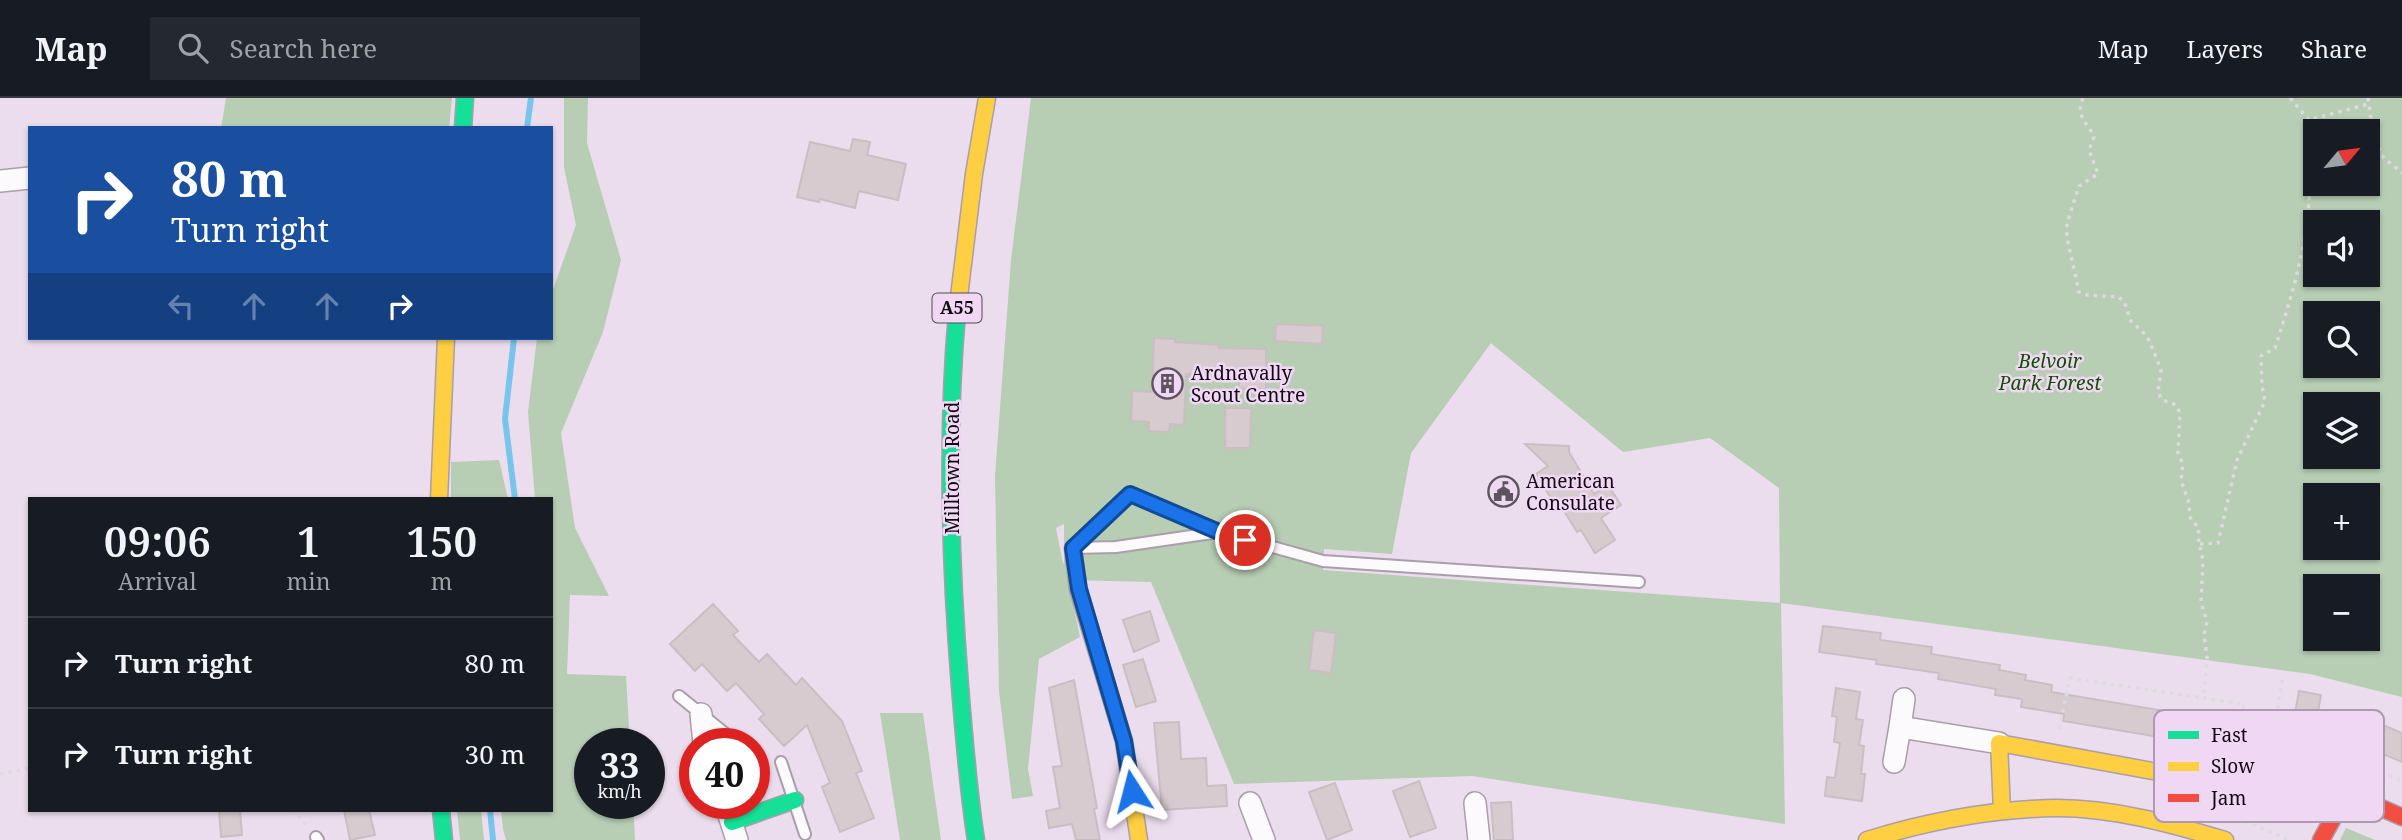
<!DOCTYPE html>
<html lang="en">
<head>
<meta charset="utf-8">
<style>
	body { margin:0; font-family:"Noto Serif",serif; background:#242831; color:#f1f3f6; height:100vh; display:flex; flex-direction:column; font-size:26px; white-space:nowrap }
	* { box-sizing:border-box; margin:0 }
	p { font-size:23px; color:#9ea1a6 }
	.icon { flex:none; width:38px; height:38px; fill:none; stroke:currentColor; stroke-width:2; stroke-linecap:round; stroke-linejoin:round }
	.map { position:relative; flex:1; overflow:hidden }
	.panel { position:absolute; left:28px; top:399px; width:525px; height:315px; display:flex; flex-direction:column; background:#171b24; border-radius:0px; box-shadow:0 2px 5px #0004 }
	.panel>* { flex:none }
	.guide { position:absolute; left:28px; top:28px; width:525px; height:214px; border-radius:0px; box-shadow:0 2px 5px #0004; background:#1a4fa0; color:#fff; overflow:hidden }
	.needle { width:46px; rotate:61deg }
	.fabs { position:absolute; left:2303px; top:21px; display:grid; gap:14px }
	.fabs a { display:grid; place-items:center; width:77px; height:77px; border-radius:0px; background:#171b24; box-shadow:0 2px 5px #0004; font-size:35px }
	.speed { position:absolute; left:574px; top:630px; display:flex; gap:14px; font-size:35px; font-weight:700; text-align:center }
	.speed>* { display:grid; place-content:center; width:91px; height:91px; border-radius:50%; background:#171b24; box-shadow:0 2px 5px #0004; line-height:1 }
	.speed small { font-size:18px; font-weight:400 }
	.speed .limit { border:10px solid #d22; background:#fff; color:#111 }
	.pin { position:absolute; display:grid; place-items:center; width:60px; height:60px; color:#fff; margin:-30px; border:4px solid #fff; border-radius:50%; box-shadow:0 2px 7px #0007 }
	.me { position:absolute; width:77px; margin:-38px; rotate:351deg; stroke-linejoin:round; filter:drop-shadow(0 0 5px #0008) }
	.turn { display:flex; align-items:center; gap:24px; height:147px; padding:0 28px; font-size:32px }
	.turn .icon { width:91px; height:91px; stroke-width:2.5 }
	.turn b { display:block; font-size:49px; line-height:60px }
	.lanes { display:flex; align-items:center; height:66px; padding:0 28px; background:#0003; justify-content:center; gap:35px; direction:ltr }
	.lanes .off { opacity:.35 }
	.eta { display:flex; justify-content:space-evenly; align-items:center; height:119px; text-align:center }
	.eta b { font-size:42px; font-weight:600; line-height:49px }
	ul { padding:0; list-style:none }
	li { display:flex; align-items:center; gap:21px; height:91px; padding:0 28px; border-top:2px solid #363941 }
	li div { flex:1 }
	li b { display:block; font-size:26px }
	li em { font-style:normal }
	header { display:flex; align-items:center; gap:42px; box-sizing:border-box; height:98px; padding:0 35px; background:#171b24; border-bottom:2px solid #363941 }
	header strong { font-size:33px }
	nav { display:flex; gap:38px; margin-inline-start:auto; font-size:24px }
	.search { width:490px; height:63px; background:#242831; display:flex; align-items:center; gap:18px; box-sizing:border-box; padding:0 24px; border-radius:0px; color:#9ea1a6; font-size:26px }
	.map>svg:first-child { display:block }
</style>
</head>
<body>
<header>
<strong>Map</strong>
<div class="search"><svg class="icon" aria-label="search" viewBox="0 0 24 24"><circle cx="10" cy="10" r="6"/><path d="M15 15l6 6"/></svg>Search here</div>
<nav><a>Map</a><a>Layers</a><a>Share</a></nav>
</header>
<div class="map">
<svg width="2402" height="742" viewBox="0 0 2402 742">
	<rect width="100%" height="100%" fill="#ebdded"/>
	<path fill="#b7cdb4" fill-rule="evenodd" d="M226,0H452L449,30H221Z
		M564,0H588L587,45L621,162L603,234L561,335L575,430L609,498L570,497L567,576L626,578L630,646H590V705H633L635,742H506L503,731L501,712H551V401H535L528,314L537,240H551V197L576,127L564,69Z
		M1031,0H2402V599L2310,576L1781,505L1785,726L1472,678L1234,686L1151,484L1068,482L1080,539L1039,561L1028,671L1033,698L1012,701L999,593L995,378L1011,162ZM2315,33H2368V86H2315ZM2315,124H2368V177H2315ZM2315,215H2368V268H2315ZM1491,245L1623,354L1710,340L1779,390L1780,505L1323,472L1324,451L1392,456L1411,355ZM2315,306H2368V359H2315ZM2315,397H2368V450H2315ZM1064,426V465L1063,466L1056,430ZM2315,488H2368V541H2315Z
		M499,362L508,401H451V364Z
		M880,615H923L941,742H900Z
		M457,712H481L484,742H460Z
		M2346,730L2375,742H2340Z"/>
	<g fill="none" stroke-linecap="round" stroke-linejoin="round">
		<path stroke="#77c5ec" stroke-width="6" d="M527,30L531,0
			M514,240L505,321L515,401
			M490,712L493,742"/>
	</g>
	<path fill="#d8cbcf" stroke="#cbbec2" stroke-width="2" d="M853,41L870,44L867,57L906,66L898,102L859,93L855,110L820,101L819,104L797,99L810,44L850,53Z
		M1276,226L1323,228L1322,246L1275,243Z
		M1154,240L1175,241V244L1219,247V250L1266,251V291L1239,290V279L1186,276L1184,327L1170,326L1169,334L1149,333V324L1131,323L1132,293L1152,294Z
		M1225,310H1251L1250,350H1225Z
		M1525,346L1569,348V354L1594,396L1608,387L1621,407L1601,420L1615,442L1595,455L1581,432L1577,434L1561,408L1557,410L1536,376L1548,368Z
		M713,506L738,533L733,537L759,564L767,556L796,587L802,580L842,623L862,673L856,675L874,720L840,734L822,689L830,685L807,627L784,648L759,621L764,616L736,585L727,593L702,566L695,573L670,546Z
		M1150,513L1159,543L1134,554L1123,522Z
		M1823,528L1881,535L1880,542L1932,549L1931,556L2000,567L1999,572L2026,577L2025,582L2052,587L2051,594L2218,622L2213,648L2063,623L2064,616L2021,609L2022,601L1995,597L1996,591L1938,581L1939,575L1876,566L1877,562L1819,554Z
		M1314,532L1336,535L1331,575L1309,572Z
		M1143,561L1156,603L1136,609L1123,567Z
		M1074,582L1097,710L1094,711L1100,742H1076L1072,726L1049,730L1046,713L1060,710L1053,669L1062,668L1049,590Z
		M1836,590L1860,594L1856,621L1863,622L1859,647L1864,648L1861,676H1865L1862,703L1825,698L1827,679L1835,680L1840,645L1834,644L1837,619L1832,618Z
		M2299,593L2321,597L2313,641L2291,637Z
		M2360,617L2402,635V664L2349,642Z
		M1179,624L1181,661L1206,660L1207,688L1226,687L1227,708L1162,712L1154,625Z
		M1419,683L1436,730L1410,739L1393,693Z
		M1335,685L1352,732L1327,742L1309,694Z
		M1511,704L1513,742H1494L1491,705Z
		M219,712H240L242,737L221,739Z
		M344,712H369L375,737L350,742Z"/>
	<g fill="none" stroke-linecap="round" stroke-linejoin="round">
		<defs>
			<path id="lane" d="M1130,396L1219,434L1116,449L1073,450Z
				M1219,434L1323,463L1639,484
				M679,598L738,646
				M781,664L805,736
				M316,739L318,742"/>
			<path id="street" d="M0,83L30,80
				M701,616L704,646
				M1900,629L1904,601
				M1894,664L1900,629L1999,645
				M725,705L737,742
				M1250,705L1264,742
				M1475,705L1479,742"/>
			<path id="fast" d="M463,30L465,0
				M957,215C946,339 950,464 960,588C964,639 968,691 976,742
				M441,712L444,742
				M732,724L795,702"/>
			<path id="slow" d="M957,215L974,76L987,0
				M439,401L446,240
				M1073,450L1078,491L1124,643L1139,742
				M2002,713L1999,645L2158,674
				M1867,742C1929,723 1992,711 2057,710C2113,710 2171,726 2225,742"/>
			<path id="jam" d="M2321,742L2347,695L2402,719"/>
		</defs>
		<use href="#lane" stroke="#a99eaa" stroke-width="14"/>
		<use href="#street" stroke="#a99eaa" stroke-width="24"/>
		<use href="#fast" stroke="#a99eaa" stroke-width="19"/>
		<use href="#slow" stroke="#a99eaa" stroke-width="19"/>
		<use href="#jam" stroke="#a99eaa" stroke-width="19"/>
		<path stroke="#dedadf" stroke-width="3.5" stroke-dasharray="3.5 5" stroke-linecap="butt" d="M2083,0C2075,19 2087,23 2094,39L2089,52L2098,76L2079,88L2067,125V140L2079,194L2087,197L2118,199L2124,203L2131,223L2147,238L2156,259L2161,272L2158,293L2161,301L2176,307L2180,315L2178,355L2183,366L2181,382L2189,405L2190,419L2199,431L2198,438L2203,463L2201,504L2207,524L2204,537L2207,560L2204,600
			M2290,0L2309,22L2368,6
			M2368,0L2374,41L2384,60L2402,75
			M2318,33L2323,18
			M2200,446L2218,445L2237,362L2265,303L2262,288L2261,258L2275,250C2289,207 2303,161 2308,116C2311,91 2307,64 2315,40
			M2059,631L2070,580L2244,606L2233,653L2322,692
			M2177,659L2179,657L2213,662L2222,650L2233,653
			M2213,662L2199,700L2200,704L2289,742
			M2267,669L2283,579
			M0,676L30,670
			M2317,690L2330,654L2402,683
			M292,712L308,728"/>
		<use href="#lane" stroke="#fcfafc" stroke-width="10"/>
		<use href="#street" stroke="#fcfafc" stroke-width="21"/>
		<use href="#fast" stroke="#16e098" stroke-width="16"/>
		<use href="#slow" stroke="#ffcf43" stroke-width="16"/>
		<use href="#jam" stroke="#f24e42" stroke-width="16"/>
	</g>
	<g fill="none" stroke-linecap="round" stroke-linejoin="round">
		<defs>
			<path id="route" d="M1132,693L1124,643L1079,491L1073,450L1130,396L1219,434L1245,442"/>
		</defs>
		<use href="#route" stroke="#114b97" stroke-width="18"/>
		<use href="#route" stroke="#1a73e8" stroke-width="12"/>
	</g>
	<defs>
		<symbol id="building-ring" viewBox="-11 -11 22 22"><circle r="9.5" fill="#f0d7f3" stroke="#5e545f" stroke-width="1.5"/><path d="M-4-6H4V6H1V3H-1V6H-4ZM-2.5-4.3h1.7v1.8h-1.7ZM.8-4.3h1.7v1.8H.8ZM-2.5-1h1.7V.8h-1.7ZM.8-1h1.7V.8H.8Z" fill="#5e545f"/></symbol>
		<symbol id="civic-ring" viewBox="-11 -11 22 22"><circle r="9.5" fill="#f0d7f3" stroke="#5e545f" stroke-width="1.5"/><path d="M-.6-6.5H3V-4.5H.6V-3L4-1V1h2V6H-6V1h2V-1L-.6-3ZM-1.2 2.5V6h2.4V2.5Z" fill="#5e545f"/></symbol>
	</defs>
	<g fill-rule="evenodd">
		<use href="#building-ring" x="1150" y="268" width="35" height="35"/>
		<use href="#civic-ring" x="1486" y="376" width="35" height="35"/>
	</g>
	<g text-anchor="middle" stroke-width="5" stroke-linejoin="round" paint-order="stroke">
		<rect fill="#f0d7f3" stroke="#554856" stroke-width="2" x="932.5" y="195.5" width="49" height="29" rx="5"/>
		<g font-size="18" font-weight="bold" fill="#120a13">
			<text x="957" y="216">A55</text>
		</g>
		<g font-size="19" font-style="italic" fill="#0e5101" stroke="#f0d7f3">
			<text x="2050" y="270">Belvoir<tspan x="2050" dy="22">Park Forest</tspan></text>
		</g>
		<g font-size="19" fill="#120a13" stroke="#f0d7f3" text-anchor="start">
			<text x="1191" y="282">Ardnavally<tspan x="1191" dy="22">Scout Centre</tspan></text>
			<text x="1526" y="390">American<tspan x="1526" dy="22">Consulate</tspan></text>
		</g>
		<g font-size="19" fill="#120a13" stroke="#f0d7f3">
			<text transform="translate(952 370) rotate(-90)" y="7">Milltown Road</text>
		</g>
	</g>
	<rect x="2154" y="612" width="230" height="112" rx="10" fill="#f0d7f3" stroke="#ad9ab0" stroke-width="2"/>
	<rect x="2168" y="633" width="31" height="8" fill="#16e098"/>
	<rect x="2168" y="664" width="31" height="9" fill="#ffcf43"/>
	<rect x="2168" y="696" width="31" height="8" fill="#f24e42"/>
	<g font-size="19" fill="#120a13">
		<text x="2211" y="644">Fast</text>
		<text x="2211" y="675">Slow</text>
		<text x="2211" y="707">Jam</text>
	</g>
</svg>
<div class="fabs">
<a><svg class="needle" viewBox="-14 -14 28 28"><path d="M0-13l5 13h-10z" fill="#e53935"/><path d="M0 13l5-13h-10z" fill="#9ea1a6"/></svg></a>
<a><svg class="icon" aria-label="sound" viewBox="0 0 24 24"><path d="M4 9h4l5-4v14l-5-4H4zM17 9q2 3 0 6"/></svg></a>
<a><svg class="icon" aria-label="search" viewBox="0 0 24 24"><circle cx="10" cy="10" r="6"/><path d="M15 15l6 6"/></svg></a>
<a><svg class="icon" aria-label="layers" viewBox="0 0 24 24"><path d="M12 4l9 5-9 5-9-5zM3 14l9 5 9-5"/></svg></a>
<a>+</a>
<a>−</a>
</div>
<div class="speed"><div>33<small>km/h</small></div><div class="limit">40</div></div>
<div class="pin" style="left:1245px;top:442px;background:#d93025"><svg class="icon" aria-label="arrive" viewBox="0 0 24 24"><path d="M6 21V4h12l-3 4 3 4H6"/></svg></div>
<svg class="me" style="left:1132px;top:693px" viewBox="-20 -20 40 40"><path d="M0-17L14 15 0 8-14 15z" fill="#1a73e8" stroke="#fff" stroke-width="4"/></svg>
<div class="guide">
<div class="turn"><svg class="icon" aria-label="right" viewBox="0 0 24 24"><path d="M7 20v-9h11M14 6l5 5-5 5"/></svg><div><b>80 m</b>Turn right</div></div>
<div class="lanes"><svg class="icon off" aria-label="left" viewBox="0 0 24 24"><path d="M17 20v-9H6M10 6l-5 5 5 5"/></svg><svg class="icon off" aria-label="ahead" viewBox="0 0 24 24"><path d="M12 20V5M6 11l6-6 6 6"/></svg><svg class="icon off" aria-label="ahead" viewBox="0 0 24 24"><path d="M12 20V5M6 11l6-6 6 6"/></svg><svg class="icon" aria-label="right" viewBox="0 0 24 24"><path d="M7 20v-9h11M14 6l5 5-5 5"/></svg></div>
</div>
<section class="panel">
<div class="eta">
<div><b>09:06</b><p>Arrival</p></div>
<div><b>1</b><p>min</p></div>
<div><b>150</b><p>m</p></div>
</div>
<ul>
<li><svg class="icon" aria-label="right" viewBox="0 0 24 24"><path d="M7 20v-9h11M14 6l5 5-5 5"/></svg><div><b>Turn right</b></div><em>80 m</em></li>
<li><svg class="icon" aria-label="right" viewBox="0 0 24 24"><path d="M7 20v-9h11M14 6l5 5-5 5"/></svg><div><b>Turn right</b></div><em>30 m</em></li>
</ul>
</section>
</div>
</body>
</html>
